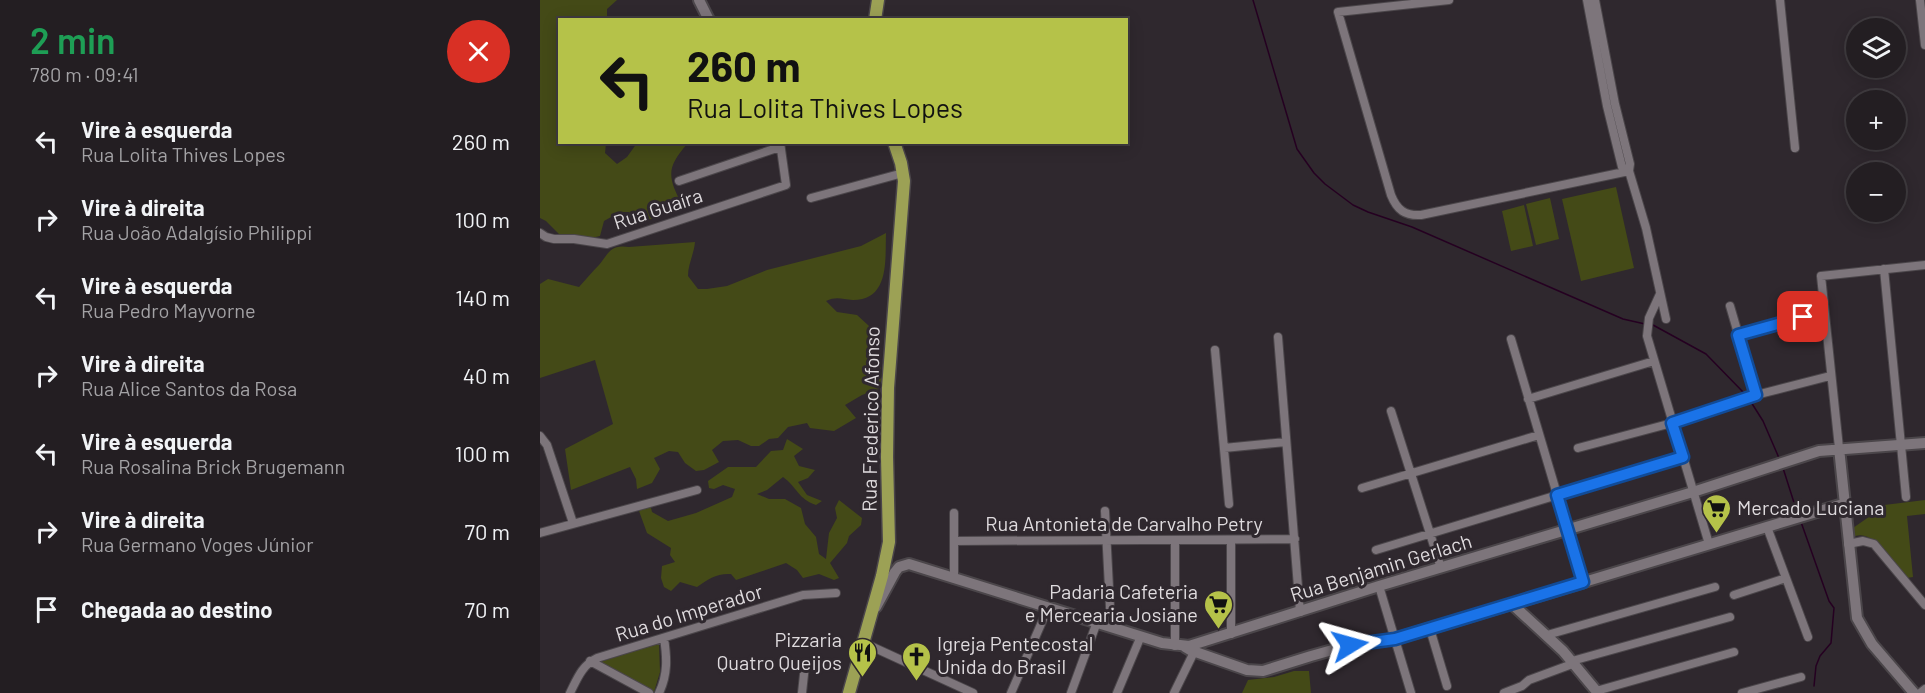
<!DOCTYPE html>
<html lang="pt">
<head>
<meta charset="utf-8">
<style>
	body { margin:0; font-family:Barlow,sans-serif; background:#2b272a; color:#f1f3f6; height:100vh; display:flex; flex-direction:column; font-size:22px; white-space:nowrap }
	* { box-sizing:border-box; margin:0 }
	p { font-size:20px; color:#a3a2a5 }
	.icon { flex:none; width:33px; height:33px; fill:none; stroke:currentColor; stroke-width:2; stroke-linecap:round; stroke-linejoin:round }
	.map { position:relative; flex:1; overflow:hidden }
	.sheet { display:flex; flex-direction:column; background:#231e22; width:540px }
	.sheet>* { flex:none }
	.hud { position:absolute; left:18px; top:18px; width:570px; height:126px; border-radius:0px; box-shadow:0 3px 15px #0003,0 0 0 2px #403c40; background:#b5c249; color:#111; overflow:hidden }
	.fabs { position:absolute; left:1306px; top:18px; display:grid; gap:12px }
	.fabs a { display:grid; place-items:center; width:60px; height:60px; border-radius:50%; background:#231e22; box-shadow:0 3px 15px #0003,0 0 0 2px #403c40; font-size:30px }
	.pin { position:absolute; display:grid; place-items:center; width:51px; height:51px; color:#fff; margin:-26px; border-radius:12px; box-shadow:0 3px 9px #0006 }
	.me { position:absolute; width:66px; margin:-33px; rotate:82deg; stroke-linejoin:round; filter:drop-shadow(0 0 4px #0008) }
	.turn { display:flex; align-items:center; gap:21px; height:126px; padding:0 30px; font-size:27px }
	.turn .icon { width:78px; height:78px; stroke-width:2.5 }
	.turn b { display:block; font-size:42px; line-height:51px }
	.round { display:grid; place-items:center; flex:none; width:63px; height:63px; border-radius:32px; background:#2b272a }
	.overview { display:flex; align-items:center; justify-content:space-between; height:102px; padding:0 30px }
	h1 { font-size:36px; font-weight:600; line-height:45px; color:#1e9e55 }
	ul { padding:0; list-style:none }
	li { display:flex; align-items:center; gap:18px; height:78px; padding:0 30px }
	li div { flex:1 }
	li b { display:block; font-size:22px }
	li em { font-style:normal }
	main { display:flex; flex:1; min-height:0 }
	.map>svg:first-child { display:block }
</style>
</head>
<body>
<main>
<section class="sheet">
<div class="overview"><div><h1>2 min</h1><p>780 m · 09:41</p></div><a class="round" style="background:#d93025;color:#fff"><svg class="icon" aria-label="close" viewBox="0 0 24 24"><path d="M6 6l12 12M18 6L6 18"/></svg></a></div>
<ul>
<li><svg class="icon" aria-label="left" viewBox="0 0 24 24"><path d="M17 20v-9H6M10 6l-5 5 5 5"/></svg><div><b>Vire à esquerda</b><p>Rua Lolita Thives Lopes</p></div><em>260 m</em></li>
<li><svg class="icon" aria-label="right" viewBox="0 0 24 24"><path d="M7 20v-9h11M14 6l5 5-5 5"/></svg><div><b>Vire à direita</b><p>Rua João Adalgísio Philippi</p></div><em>100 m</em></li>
<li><svg class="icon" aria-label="left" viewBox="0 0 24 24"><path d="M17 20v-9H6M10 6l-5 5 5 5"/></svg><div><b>Vire à esquerda</b><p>Rua Pedro Mayvorne</p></div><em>140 m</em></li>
<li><svg class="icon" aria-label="right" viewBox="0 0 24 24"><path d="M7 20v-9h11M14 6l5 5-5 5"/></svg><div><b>Vire à direita</b><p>Rua Alice Santos da Rosa</p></div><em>40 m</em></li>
<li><svg class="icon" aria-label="left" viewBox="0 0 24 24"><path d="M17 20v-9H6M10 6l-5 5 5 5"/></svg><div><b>Vire à esquerda</b><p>Rua Rosalina Brick Brugemann</p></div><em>100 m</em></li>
<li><svg class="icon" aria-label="right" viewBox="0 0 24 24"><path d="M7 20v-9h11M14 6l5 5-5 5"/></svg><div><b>Vire à direita</b><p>Rua Germano Voges Júnior</p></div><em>70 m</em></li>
<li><svg class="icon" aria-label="arrive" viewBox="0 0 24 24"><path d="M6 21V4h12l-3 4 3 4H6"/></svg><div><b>Chegada ao destino</b></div><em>70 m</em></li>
</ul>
</section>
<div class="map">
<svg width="1385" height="693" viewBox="0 0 1385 693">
	<rect width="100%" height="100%" fill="#2f282e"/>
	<path fill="#444a17" d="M0,0H77L67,9V19L20,20V142L66,143L65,153L77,164L87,157L97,143H148C125,169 128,177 143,207L118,217L93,224L89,212H80L64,221L60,236L47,239L21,236L6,221L0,218Z
		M1076,187L1094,268L1041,281L1022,199Z
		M1010,198L1019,239L996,245L986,204Z
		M984,205L993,246L971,251L962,211Z
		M346,233C345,259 350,300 313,300C302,299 296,296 286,301L297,312L317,315L329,326L332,341L338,351L342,375L339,389L322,395L305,405L316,418L294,431L270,428L267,423L248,427L238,438L229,439L219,446H211L198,440L183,441L172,450L179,462L164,470L156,471L145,463L138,452L129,451L114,458L120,469L112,483L97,489L96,479L90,467L31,490L25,449L73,424L55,360L0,378V284L8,279L39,287C46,279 52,272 59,265C69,253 70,244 89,247L155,242C154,254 148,264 148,276L158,289H167L187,286L227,270L321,246Z
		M247,439L263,449L254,456L259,466L275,470L268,478L258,482L267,495L282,501L276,505C258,499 257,487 243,477L227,490L217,494L229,499H245L261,508L265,524L276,537L279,554L286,559L289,533L297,518L295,508L299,500L322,518L321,525L309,536L307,543L290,563L299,578L294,580L279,574L263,578L257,570L246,563L196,580L191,574C177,573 168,579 157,587L140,582L131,591L124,587L121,578L122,566L135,562L130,555L131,548L107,533L99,511L110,504L112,512L128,521L156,513L192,497L195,489L183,485L174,489L169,488L168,481L188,467H216L231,451L243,450Z
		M1385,500V514L1367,516L1373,577L1367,578C1357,566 1340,540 1325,536C1320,534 1315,536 1310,537V530L1336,512V506Z
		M119,643L120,672L114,692L57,663Z
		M754,671H769L771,693H702L708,680L734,677Z"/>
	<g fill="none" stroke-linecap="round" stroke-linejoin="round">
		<path stroke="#250021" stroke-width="1.5" d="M713,0L757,149L774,173L785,184L813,205L828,212L872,227L1083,319L1105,324
			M1113,325L1166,354L1204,393
			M1211,402L1223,421L1239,458
			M1243,468L1257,512
			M1261,522L1289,601L1294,608L1291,643L1280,656L1276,666L1274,686"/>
		<defs>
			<path id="street" d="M909,0L798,12L851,195C857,210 865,216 881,215L1089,171
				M1047,0L1067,106L1082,167L1089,171
				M1055,0L1075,104L1090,164L1089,171L1106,228L1126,319
				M1240,0L1255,148
				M1380,0L1385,45
				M139,181L240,147
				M271,198L363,173
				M0,233L6,237L14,239H34L67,244L246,185L240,142
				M1344,269L1366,497
				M1120,294L1109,318L1107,336L1169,544
				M1190,306L1216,395
				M1198,335L1284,310
				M738,337L760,612
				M971,339L1043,582
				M675,350L689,504
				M988,399L1114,361
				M851,411L901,568
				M0,436L7,445L33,523
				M684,448L746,442
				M1038,448L1132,423L1216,395L1290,376
				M1299,448L1281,276L1385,265
				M822,488L999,435
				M565,511L571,626
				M1227,527L1268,637
				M0,533L157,490
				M635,540V646
				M414,541L755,539
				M1308,544L1323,541L1334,544L1385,605
				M836,550L1143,457
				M414,577V513
				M839,586L871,693
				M1194,595L1246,578
				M890,629L907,686
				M691,634V540
				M1007,635L1175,587
				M324,643L433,693
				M50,661L109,693
				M1032,661L1190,617
				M1056,691L1194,652
				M30,693C37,679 42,665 57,658L263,595L296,593
				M119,693C128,674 127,658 124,638
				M262,693L265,665
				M471,693L508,608
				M531,693L557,622
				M577,693L601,636
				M634,693L654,652
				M964,693L982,686L989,680L1035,663
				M1202,693L1261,677
				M1380,693L1385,689"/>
			<path id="secondary" d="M159,0L169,20
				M1299,448L1317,618L1332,644L1374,693
				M972,604L1023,651L1058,693
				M336,607L355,572L359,567L369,564L622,643L649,646L839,586L1153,492L1279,451L1385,443
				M645,647L650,650L707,670L723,671L771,656L810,645L855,639L1303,504"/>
			<path id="primary" d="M335,20L338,0
				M309,693L342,576L349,542L347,457L348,388L364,181L361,163L354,142"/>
		</defs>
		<use href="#street" stroke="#4b464a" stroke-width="10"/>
		<use href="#secondary" stroke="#4b464a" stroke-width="14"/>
		<use href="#primary" stroke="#4b464a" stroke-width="15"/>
		<use href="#street" stroke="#7d757b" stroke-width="8"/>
		<use href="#secondary" stroke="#7d757b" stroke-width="10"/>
		<use href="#primary" stroke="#9ca155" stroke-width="12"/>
	</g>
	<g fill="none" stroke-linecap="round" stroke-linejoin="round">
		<defs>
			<path id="route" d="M810,645L855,639L1043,582L1017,495L1143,457L1132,423L1216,395L1198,335L1263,317"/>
		</defs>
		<use href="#route" stroke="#114b97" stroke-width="15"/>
		<use href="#route" stroke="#1a73e8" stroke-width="10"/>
	</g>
	<defs>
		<symbol id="supermarket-pin" viewBox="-11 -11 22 30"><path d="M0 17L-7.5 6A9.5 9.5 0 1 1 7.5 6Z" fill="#b5c249" stroke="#2f282e"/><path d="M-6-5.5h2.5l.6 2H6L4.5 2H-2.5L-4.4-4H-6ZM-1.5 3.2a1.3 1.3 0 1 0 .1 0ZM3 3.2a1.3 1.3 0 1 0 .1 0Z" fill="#111"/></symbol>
		<symbol id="restaurant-pin" viewBox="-11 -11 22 30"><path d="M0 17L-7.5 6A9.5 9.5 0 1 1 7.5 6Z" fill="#b5c249" stroke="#2f282e"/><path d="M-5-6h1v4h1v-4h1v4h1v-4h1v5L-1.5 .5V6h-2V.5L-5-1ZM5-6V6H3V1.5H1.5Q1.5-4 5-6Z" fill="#111"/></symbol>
		<symbol id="church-pin" viewBox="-11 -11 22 30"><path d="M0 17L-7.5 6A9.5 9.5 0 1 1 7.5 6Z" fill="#b5c249" stroke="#2f282e"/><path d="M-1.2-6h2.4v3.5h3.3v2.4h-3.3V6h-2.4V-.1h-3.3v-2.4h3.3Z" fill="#111"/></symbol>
	</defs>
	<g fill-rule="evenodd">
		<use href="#supermarket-pin" x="1160" y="492" width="33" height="45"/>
		<use href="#supermarket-pin" x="662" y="588" width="33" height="45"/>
		<use href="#restaurant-pin" x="306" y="636" width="33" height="45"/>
		<use href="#church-pin" x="360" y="640" width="33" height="45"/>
	</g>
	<g text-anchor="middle" stroke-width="6" stroke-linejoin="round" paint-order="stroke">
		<g font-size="20" fill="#dfdbde" stroke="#2f282e">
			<text transform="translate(118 209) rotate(-18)" y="7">Rua Guaíra</text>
			<text transform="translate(331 419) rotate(-89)" y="7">Rua Frederico Afonso</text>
			<text x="584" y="531">Rua Antonieta de Carvalho Petry</text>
			<text transform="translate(841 568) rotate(-17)" y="7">Rua Benjamin Gerlach</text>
			<text transform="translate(149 613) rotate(-17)" y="7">Rua do Imperador</text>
		</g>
		<g font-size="20" fill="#dfdbde" stroke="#2f282e" text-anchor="start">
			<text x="1197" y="515">Mercado Luciana</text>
			<text x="658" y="599" text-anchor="end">Padaria Cafeteria<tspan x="658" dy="23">e Mercearia Josiane</tspan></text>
			<text x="302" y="647" text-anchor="end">Pizzaria<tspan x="302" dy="23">Quatro Queijos</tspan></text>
			<text x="397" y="651">Igreja Pentecostal<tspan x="397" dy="23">Unida do Brasil</tspan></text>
		</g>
	</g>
</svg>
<div class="fabs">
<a><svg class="icon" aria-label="layers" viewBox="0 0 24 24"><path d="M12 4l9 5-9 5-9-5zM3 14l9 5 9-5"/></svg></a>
<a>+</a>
<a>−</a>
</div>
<div class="pin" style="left:1263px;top:317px;background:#d93025"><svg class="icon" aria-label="arrive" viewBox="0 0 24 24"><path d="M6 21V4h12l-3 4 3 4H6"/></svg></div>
<svg class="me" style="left:810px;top:645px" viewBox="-20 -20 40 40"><path d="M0-17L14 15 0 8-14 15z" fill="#1a73e8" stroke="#fff" stroke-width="4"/></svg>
<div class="hud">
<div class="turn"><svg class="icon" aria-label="left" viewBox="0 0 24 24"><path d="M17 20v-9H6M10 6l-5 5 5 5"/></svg><div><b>260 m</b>Rua Lolita Thives Lopes</div></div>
</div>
</div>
</main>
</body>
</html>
